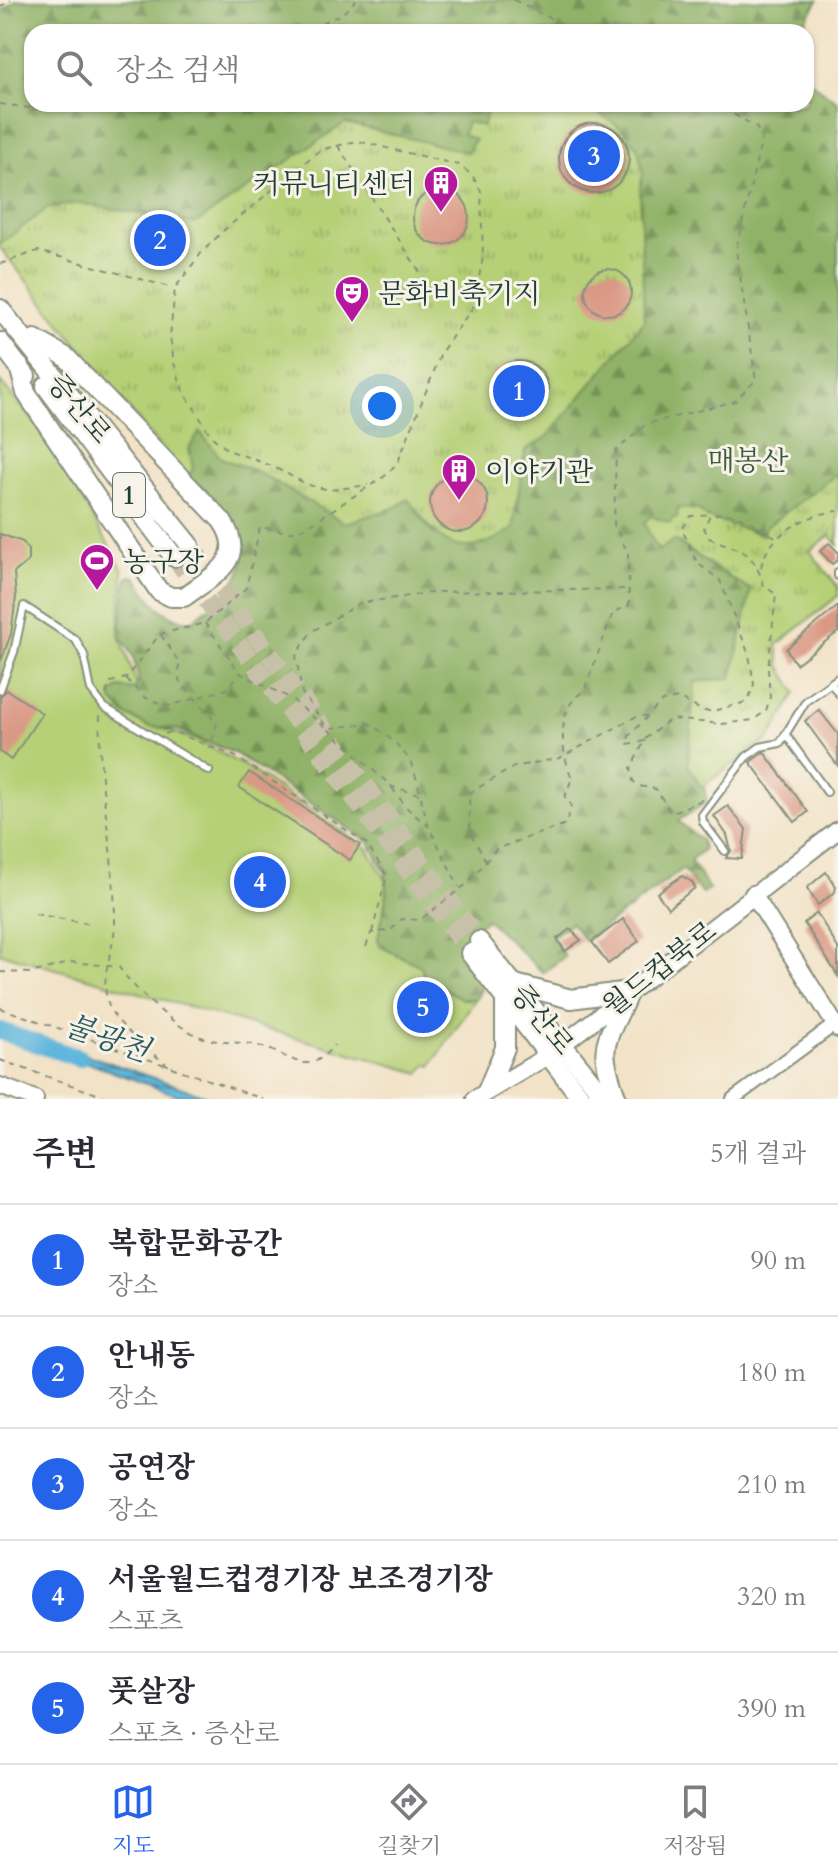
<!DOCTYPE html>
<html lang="ko">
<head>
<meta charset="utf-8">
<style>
	body { margin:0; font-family:Cardo,"Noto Serif KR",serif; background:#f2f2f3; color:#2b2b33 }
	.you { position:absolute; left:382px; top:406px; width:28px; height:28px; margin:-20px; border:6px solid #fff; border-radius:50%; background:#1a73e8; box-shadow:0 0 0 12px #1a73e833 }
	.badge { display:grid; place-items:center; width:52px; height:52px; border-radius:50%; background:#2563eb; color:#fff; font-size:26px; font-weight:700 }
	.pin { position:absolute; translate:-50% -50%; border:4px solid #fff; box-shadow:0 2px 8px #0006 }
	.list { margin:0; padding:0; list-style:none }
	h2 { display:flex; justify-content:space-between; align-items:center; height:104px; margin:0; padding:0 32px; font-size:34px }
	h2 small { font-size:26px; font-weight:400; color:#7c7c81 }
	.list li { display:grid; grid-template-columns:52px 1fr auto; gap:24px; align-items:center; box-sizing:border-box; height:112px; padding:0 32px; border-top:2px solid #e1e1e2 }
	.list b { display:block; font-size:30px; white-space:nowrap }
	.list p { margin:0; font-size:26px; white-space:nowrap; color:#7c7c81 }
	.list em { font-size:26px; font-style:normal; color:#7c7c81 }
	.icon { flex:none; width:44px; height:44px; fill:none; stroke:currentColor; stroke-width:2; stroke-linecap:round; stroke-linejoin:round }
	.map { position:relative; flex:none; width:838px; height:1099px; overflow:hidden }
	.search { position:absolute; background:#fff; box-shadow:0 2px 6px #0004; left:24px; right:24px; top:24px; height:88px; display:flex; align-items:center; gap:20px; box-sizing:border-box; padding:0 28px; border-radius:24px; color:#7c7c81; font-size:30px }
	.sheet { height:664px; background:#fff }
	nav { display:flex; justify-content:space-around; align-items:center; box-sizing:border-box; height:112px; border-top:2px solid #e1e1e2; background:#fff; font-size:22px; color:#7c7c81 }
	nav a { display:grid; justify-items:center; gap:4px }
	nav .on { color:#2563eb }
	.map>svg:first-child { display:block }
	.grass { fill:#b5d076; stroke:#6a8655; stroke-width:2 }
	.forest { fill:url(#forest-firs); stroke:#58784e; stroke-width:2 }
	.park { fill:url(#park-tufts); stroke:#6a8655; stroke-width:2 }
	.water { fill:url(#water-rules); stroke:#407a88; stroke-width:2 }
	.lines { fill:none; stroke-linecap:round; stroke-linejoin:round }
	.river { stroke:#60b6dc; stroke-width:18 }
	.building { fill:#da9985 }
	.primary-tunnel { stroke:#c8c1a9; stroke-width:18; stroke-dasharray:18 9; stroke-linecap:butt }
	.lane-casing { stroke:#88907d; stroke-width:10 }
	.street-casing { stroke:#88907d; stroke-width:16 }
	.secondary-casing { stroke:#88907d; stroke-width:20 }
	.primary-casing { stroke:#88907d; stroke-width:22 }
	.path { stroke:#88907d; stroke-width:2; stroke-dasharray:6 6; stroke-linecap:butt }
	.lane { stroke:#fff; stroke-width:6 }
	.street { stroke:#fff; stroke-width:12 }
	.secondary { stroke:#fff; stroke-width:16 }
	.primary { stroke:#fff; stroke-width:18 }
	.labels { text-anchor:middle; stroke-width:6; stroke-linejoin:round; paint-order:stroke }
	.shield { fill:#f7f3e8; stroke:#60746a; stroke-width:2 }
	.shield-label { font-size:26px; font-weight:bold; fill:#1f3d34 }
	.poi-label { font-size:28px; fill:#1f3d34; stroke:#f7f3e8; text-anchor:start }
	.street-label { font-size:28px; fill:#1f3d34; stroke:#f7f3e8 }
	.park-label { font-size:28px; fill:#3d5a41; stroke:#f7f3e8 }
	.water-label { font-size:30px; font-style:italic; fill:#2f5b5e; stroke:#f7f3e8 }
</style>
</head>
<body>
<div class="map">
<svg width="838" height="1099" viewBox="0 0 838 1099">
	<defs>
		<pattern id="forest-firs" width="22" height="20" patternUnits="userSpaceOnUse" patternTransform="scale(2)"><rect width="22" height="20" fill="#90b267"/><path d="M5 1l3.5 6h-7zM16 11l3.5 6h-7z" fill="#759256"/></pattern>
		<pattern id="park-tufts" width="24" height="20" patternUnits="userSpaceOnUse" patternTransform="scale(2)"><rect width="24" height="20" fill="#b5d076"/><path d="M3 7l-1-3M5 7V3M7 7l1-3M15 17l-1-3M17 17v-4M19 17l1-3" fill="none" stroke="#93aa62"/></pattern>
		<pattern id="water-rules" width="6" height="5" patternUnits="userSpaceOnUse" patternTransform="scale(2)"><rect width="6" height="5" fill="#60b6dc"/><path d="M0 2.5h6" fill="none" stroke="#4f95b3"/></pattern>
	</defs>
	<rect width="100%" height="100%" fill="#f7f3e8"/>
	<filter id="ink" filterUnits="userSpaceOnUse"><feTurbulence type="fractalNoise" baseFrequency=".0125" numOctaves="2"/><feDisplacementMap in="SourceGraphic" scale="16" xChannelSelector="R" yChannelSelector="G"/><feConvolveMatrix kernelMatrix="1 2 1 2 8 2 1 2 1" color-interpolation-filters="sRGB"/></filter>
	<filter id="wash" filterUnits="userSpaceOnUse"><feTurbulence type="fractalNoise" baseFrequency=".006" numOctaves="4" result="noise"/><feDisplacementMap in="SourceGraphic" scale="32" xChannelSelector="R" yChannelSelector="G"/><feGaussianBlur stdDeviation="1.8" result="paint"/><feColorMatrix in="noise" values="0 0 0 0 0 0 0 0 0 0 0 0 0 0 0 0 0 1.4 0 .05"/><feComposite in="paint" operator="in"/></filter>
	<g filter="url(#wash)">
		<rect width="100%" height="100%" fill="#f2e2c6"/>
		<polygon class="grass" points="0,382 44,433 123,570 119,634 142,699 166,730 197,740 248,768 367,848 397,898 482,989 431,1066 427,1064 420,1073 0,953"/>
		<g class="forest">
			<polygon points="17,0 818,0 799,32 32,32 32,104 489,104 483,126 467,123 475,140 467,152 345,123 195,224 79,203 59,207 0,244 0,11"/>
			<path d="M806,78L838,102V473L765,528L763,535L751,530L677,519L671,524L674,540C689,549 740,588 751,589L732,679L696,682L688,764L704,787L707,802L678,821L701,840L703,850L690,860L709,889L702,894L683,869L585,941L571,923L552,937L565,956L543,973L487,919L471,931L465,946C473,963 488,982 476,999H462L424,976L421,966L381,947L378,939L387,893L386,873L369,842L236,754L178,730L149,727L124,714L112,701V693L119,688L134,690L139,681L133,656L120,635L126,581L129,576L136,577C149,599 165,621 192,621C222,595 247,585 243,542L186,480L193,469L189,448L200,431L221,458L258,472L345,523L394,508L408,499L433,533L518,510L520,468L525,450L547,437L644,321L640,192L643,170L620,127L584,104H806Z"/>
		</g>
		<g class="park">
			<path d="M489,104H584L620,127L637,146L643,170L640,192L644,321L547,437L525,450L513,529C458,563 443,547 408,499L394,508L345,523L258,472L221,458L200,432L189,448L193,469L186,480L0,248V244L48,208L79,203L195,224L345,123L467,152L475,140L463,134L467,122L483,126Z"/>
			<path d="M838,473V545L830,535L810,551L838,587V596L777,645L780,665L796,693L769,739L701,787L688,764L695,682L732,678L751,589C742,588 688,548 674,540L658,551L644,523L650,516L670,523L673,518H677L678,508L700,510L705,517L763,535L765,528Z"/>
		</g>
		<polygon class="water" points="0,1025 215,1099 188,1099 0,1031"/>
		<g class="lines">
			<polyline class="river" points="0,1031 79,1058"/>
		</g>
		<g id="blocks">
			<g class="building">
				<circle cx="594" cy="158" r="35"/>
				<circle cx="441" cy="217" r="28"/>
				<polygon points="163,224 181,229 176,255 159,250 158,256 148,253 150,244 139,241 142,232 160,236"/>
				<circle cx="608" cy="292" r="23"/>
				<circle cx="519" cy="390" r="29"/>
				<circle cx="459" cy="503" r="29"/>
				<polygon points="0,534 23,542 28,550 28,561 14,573 16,597 11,634 1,661"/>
				<polygon points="829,543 838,552 838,560 832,564 820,551"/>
				<polygon points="838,606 838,632 796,664 786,649"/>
				<polygon points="7,690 42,713 11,760 0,752 0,696"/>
				<polygon points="819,710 838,734 838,766 805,721"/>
				<polygon points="764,752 808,812 795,822 750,762"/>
				<polygon points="249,772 360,845 350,860 239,787"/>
				<polygon points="728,806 746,829 742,859 726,858 731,851 727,835 714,816"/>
				<polygon points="826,872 836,886 835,892 818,905 807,888"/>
				<polygon points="682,876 692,882 695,888 668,908 657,893"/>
				<polygon points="817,913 838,948 838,976 804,923"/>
				<polygon points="623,919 639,941 608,964 592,942"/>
				<polygon points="570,929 581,940 565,951 557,939"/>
			</g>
		</g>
	</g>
	<g filter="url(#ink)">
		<use href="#blocks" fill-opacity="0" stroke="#88907d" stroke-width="2"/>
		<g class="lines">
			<g class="primary-tunnel">
				<polyline points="190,545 479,941"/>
				<polyline points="174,557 470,953"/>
			</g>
			<defs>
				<g id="lane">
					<polyline points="838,572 838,576"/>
					<polyline points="831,683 838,693"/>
					<polyline points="0,690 14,652 24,606 76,640 84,655 91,690 104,707 209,771"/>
					<polyline points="786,735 827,792"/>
					<polyline points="725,851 703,822 702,815 746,757 760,747 780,743 806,701 838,678"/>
				</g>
				<polyline id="street" points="733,1099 838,1022"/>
				<g id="secondary">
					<polyline points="753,894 838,1029"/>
					<polyline points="0,1086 35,1099"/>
					<polyline points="475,1099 549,1055 838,830"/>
				</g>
				<g id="primary">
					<polyline points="0,309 190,545"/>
					<polyline points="0,342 26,376"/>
					<path d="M19,366L26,393L159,591L171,597H184C212,576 249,561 222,521L66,357L35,339"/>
					<polyline points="46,386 174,557"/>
					<polyline points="479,941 606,1099"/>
					<polyline points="470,953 582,1099"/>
					<path d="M515,984L571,999L629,991C607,1045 595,1040 617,1099"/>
					<polyline points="487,1091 505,1048 505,998"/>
				</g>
			</defs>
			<use href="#lane" class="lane-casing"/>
			<use href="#street" class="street-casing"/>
			<use href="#secondary" class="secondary-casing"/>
			<use href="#primary" class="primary-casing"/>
			<g class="path">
				<polyline points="514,0 578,32"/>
				<polyline points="0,7 11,0"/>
				<polyline points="300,32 342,14 356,0"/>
				<polyline points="0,104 37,109 68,104"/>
				<polyline points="338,146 433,292"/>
				<polyline points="0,264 38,251 173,288"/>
				<path d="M761,567C768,534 807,514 838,511"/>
				<polyline points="205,623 240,673"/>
				<polyline points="161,635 179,662 179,680 217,723 211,744"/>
				<polyline points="126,679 146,698 169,706 227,689 240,673 290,698 325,727"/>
				<polyline points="106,694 111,682 126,678 160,634 205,623 246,588 260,527 289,532 303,529 385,476 398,462 442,351 473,307 483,257 481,191 472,175 459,165 357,141 320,150 223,231 202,252 175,288 170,336 174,363 182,388 211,436 228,450 272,466 308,485 330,490 368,485"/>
				<path d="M100,715C97,784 115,853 115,922C115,949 98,978 109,1006C116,1025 153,1054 169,1066"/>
				<path d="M331,728L369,723C423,759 411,770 429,827"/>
				<polyline points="165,734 172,731 236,757 366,843 387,876 372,932"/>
				<polyline points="645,741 627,744 629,736 662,701 678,698 703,711 713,711 743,703 749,698 754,684 749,655 720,580 697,563 682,529 691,516 712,514"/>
				<polyline points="392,788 407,808 429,827 459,887"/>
				<polyline points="419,794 392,787 328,729 302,693 296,656 311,632 360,603 437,592 629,589"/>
				<path d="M702,800L671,813L656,789L639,786L633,781L631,768L646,738L671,719L722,724L753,720L766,711L770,697L768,669L776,594L764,586C752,548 743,552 709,538L704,528L710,515C735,508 756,525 775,537"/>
				<polyline points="486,861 470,832 469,793 514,767 560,758 637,716 646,716"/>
				<polyline points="35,914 91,924"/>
				<path d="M366,947L371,933L391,930L402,919L420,920L468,883L496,849L566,824L571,805L565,797L572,778C561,753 555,707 584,691L613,613L629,605L628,553L614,525L616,451L646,424L735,401L756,380L736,250L762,138L756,127L715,104"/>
				<path d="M0,972L31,973L72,962L119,967C133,989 179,1031 204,1038C222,1044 242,1041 259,1046C294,1056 307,1079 334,1045"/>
				<polyline points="0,1008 165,1065"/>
				<polyline points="0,1060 111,1099"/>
				<polyline points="171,1067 263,1099"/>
			</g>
			<use href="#lane" class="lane"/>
			<use href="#street" class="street"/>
			<use href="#secondary" class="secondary"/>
			<use href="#primary" class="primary"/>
		</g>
	</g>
	<defs>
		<symbol id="building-pin" viewBox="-11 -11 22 30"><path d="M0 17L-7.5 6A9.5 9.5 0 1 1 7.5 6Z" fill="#b5179e" stroke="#f7f3e8"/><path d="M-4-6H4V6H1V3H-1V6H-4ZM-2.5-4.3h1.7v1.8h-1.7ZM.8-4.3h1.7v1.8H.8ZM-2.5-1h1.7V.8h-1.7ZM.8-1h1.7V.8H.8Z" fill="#fff"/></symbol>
		<symbol id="theatre-pin" viewBox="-11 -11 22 30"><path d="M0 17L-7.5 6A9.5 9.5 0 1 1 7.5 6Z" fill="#b5179e" stroke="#f7f3e8"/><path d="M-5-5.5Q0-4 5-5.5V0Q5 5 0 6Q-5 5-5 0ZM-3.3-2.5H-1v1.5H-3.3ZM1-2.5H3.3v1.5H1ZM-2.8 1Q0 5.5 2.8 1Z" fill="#fff"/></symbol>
		<symbol id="stadium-pin" viewBox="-11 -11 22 30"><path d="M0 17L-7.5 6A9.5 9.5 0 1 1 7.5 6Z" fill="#b5179e" stroke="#f7f3e8"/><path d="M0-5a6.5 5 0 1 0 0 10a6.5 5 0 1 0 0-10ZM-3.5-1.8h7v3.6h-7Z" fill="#fff"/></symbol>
	</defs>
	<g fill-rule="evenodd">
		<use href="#building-pin" x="421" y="163" width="40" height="54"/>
		<use href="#theatre-pin" x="332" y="273" width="40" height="54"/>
		<use href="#building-pin" x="439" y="451" width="40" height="54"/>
		<use href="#stadium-pin" x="77" y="541" width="40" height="54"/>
	</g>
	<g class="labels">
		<rect class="shield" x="113" y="473" width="32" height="44" rx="6"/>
		<g class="shield-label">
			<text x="129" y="504">1</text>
		</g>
		<g class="poi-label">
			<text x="415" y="193" text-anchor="end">커뮤니티센터</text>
			<text x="378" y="303">문화비축기지</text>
			<text x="485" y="481">이야기관</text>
			<text x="123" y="571">농구장</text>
		</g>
		<g class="street-label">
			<text transform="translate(80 408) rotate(50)" y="10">증산로</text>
			<text transform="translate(659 968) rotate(-38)" y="10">월드컵북로</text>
			<text transform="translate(543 1019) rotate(51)" y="10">증산로</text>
		</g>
		<g class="park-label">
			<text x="748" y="470">매봉산</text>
		</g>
		<g class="water-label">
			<text transform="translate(107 1038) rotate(19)" y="10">불광천</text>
		</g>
	</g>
</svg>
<div class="you"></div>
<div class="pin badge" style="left:519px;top:391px">1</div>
<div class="pin badge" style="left:160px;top:240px">2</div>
<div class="pin badge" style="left:594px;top:156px">3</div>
<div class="pin badge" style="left:260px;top:882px">4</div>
<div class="pin badge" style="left:423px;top:1007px">5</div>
<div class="search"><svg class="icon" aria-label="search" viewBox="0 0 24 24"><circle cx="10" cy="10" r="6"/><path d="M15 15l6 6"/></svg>장소 검색</div>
</div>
<section class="sheet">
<h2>주변<small>5개 결과</small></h2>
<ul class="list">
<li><span class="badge">1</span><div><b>복합문화공간</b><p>장소</p></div><em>90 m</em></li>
<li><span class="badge">2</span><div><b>안내동</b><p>장소</p></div><em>180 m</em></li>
<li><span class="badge">3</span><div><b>공연장</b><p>장소</p></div><em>210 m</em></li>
<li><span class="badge">4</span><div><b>서울월드컵경기장 보조경기장</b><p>스포츠</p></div><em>320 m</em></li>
<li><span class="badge">5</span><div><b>풋살장</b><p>스포츠 · 증산로</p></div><em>390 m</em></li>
</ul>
</section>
<nav>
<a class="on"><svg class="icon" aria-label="map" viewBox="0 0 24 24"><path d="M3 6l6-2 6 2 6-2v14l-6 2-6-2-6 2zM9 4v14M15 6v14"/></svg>지도</a>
<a><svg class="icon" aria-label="directions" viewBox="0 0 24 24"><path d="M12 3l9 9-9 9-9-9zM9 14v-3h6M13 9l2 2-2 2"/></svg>길찾기</a>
<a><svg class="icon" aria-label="saved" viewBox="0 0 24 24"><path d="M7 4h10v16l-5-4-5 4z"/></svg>저장됨</a>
</nav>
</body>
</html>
